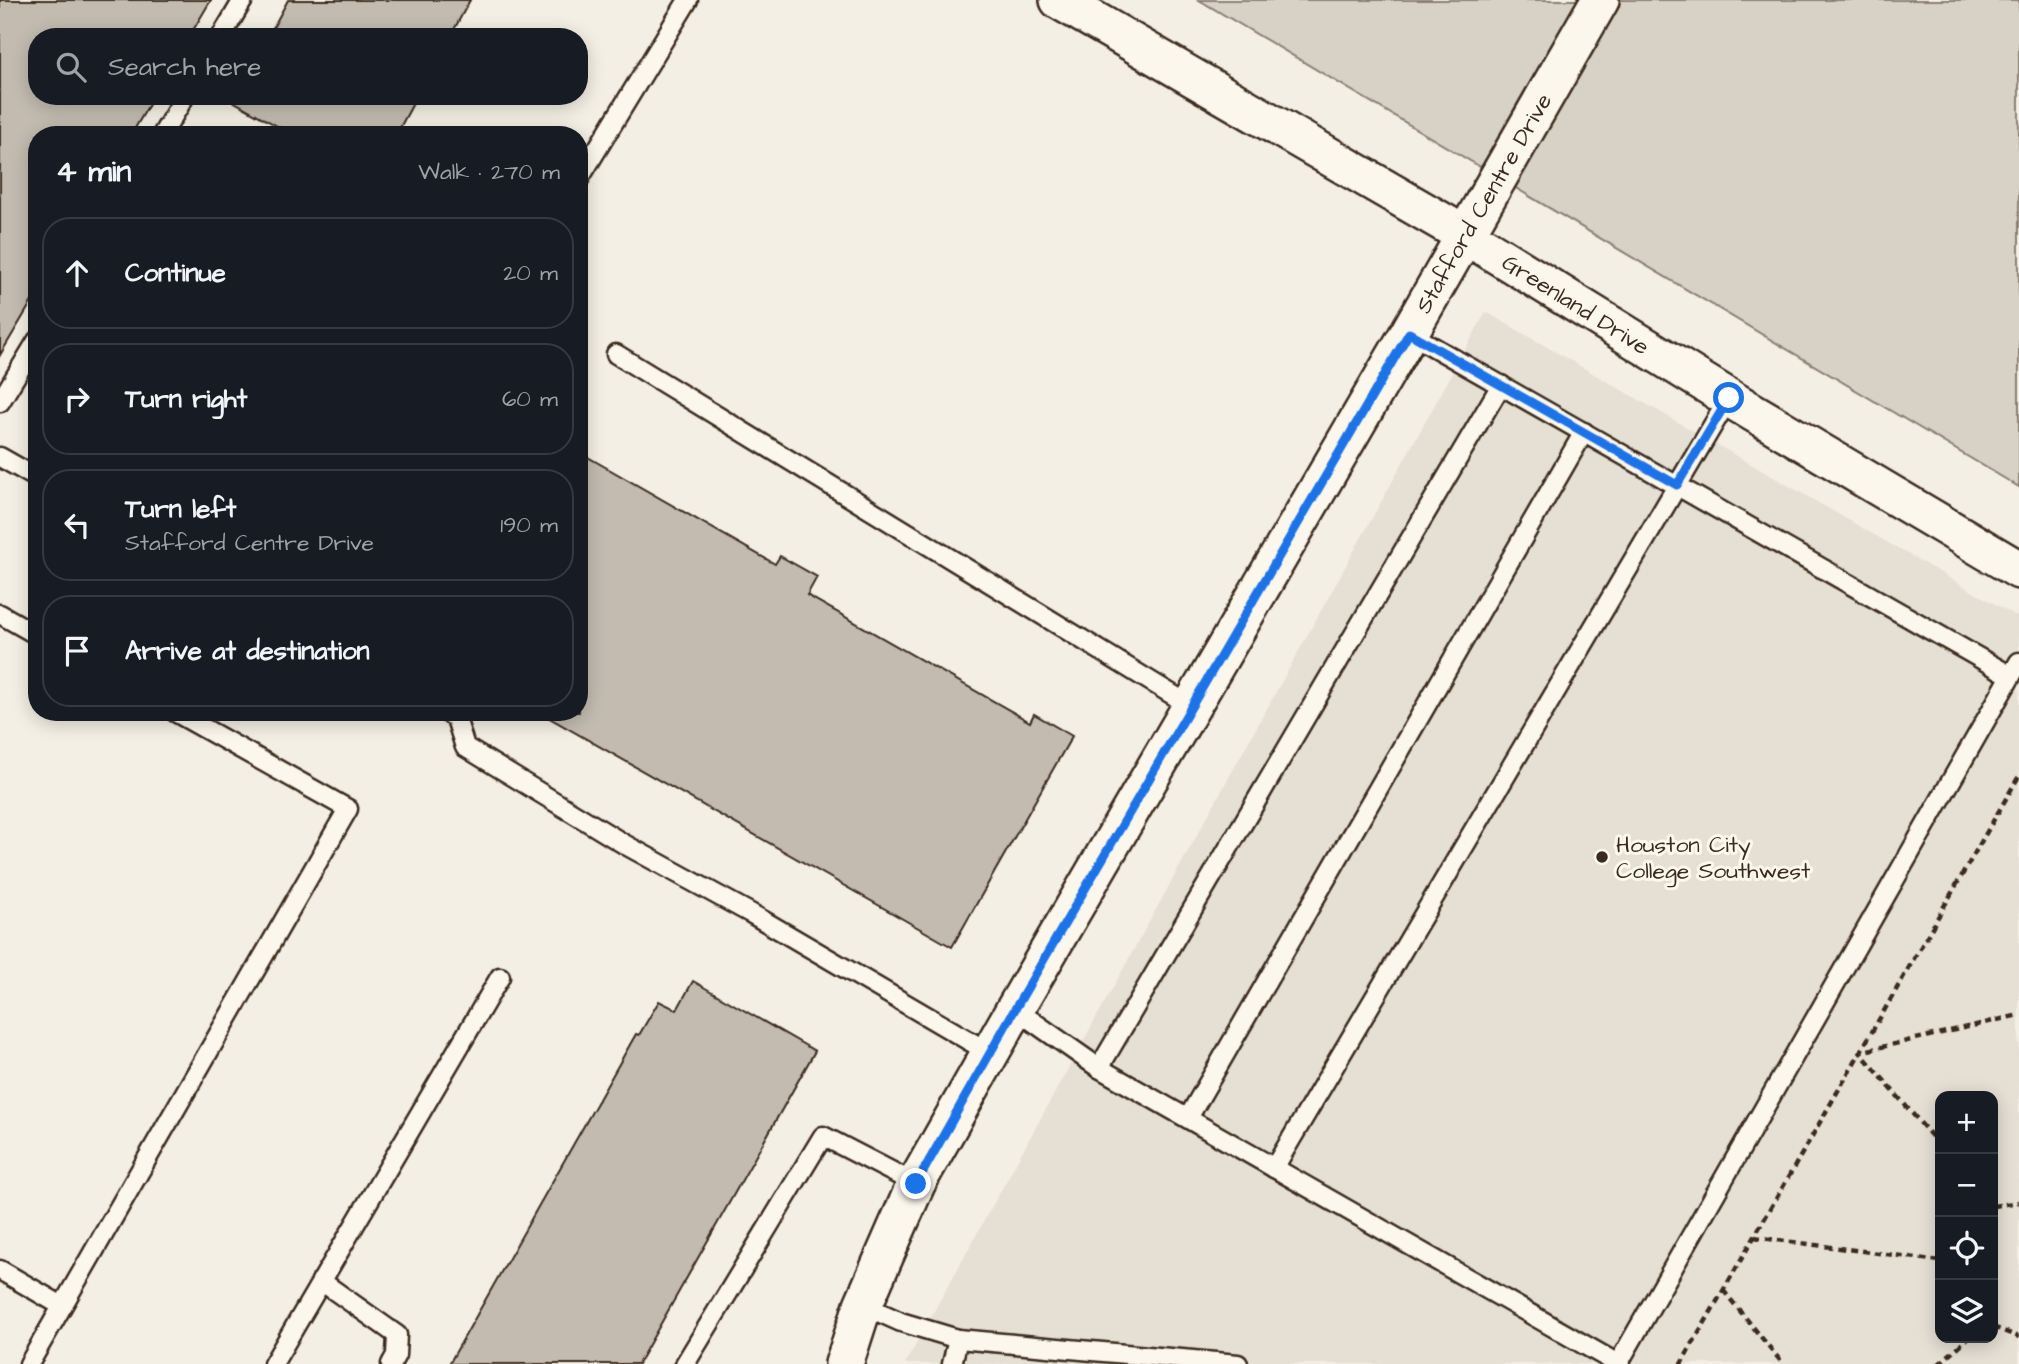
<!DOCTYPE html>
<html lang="en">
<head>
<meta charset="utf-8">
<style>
	body { margin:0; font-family:"Architects Daughter",sans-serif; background:#20242c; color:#f1f3f6 }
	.controls { position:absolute; right:21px; bottom:21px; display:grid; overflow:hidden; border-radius:14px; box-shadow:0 4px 18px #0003 }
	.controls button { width:63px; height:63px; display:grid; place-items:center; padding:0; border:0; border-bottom:2px solid #363941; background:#171b24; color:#f1f3f6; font:35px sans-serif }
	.stop { position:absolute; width:21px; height:21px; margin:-16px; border:5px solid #1a73e8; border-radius:50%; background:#fff }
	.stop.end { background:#1a73e8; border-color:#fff; box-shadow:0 2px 7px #0008 }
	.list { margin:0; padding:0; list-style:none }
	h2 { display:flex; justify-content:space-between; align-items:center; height:91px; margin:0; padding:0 28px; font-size:30px }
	h2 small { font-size:23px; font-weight:400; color:#9ea1a6 }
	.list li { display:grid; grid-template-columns:46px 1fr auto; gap:21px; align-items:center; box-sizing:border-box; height:112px; margin:0 14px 14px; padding:0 14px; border:2px solid #363941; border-radius:28px }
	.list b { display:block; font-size:26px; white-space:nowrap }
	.list p { margin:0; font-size:23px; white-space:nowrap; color:#9ea1a6 }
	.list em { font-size:23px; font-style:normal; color:#9ea1a6 }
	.icon { flex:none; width:38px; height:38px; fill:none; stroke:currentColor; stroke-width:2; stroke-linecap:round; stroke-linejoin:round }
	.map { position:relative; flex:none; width:2019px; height:1364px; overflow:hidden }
	.search { position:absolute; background:#171b24; box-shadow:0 4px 18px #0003; left:28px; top:28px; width:560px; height:77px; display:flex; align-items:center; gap:18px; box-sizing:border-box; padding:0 24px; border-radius:28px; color:#9ea1a6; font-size:26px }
	.panel { position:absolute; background:#171b24; box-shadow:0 4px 18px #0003; left:28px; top:126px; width:560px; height:595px; border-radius:28px }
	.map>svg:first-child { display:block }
	.built { fill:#e5dfd4; fill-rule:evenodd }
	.green { fill:#d8d1c6; stroke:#8a7e72; stroke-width:2 }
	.building { fill:#c3bbb0; stroke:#3b2a1e; stroke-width:2 }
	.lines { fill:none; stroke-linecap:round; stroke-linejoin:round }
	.lane-casing { stroke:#3b2a1e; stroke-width:23 }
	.street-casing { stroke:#3b2a1e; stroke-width:42 }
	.path { stroke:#3b2a1e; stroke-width:4.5; stroke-dasharray:7 5; stroke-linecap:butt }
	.lane { stroke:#fbf7ec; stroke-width:18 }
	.street { stroke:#fbf7ec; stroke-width:37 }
	.route { stroke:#1a73e8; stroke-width:9 }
	.poi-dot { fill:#3b2a1e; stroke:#fbf7ec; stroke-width:2.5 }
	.labels { text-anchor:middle; stroke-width:6; stroke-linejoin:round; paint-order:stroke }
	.street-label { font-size:23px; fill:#3b2a1e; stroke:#fbf7ec }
	.poi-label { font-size:23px; fill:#3b2a1e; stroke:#fbf7ec; text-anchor:start }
</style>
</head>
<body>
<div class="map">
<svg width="2019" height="1364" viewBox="0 0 2019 1364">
	<rect width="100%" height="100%" fill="#f3efe4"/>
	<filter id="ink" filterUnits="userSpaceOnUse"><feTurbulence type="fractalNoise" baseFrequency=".0143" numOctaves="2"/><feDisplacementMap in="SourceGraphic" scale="14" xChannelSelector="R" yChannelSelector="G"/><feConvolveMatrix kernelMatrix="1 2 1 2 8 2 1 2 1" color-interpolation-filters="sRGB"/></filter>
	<g filter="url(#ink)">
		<path class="built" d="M1486,312L2019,618V1364H905ZM1940,1096H1993V1338H1940Z"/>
		<polygon class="green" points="1199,0 2019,0 2019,487"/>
		<g class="building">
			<polygon points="0,0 211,0 189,37 37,37 37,96 154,96 131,135 37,135 37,293 0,355"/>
			<polygon points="288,0 470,0 450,37 268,37"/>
			<polygon points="235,96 417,96 396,135 293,135 233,101"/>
			<polygon points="579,452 775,564 780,556 817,577 807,595 1030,722 1034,714 1072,736 952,947 539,712 579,712"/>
			<polygon points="693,981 815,1051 638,1364 449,1364 636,1034 639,1035 659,1001 677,1010"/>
		</g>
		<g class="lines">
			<defs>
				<g id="lane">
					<polyline points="221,37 243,0"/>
					<polyline points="162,135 185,96"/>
					<polyline points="579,179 688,0"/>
					<polyline points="1409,333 2011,676"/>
					<polyline points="616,354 1191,706"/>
					<polyline points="0,402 37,341"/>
					<polyline points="0,457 37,478"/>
					<polyline points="0,614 37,635"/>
					<polyline points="446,712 456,718 465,747 624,844 752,914 990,1053"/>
					<polyline points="1015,1009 1099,1068 1618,1364 2019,662"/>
					<polyline points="1099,1068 1501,385"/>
					<polyline points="1188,1118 1584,432"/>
					<polyline points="1274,1168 1729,398"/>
					<polyline points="0,1270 62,1306"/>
					<polyline points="321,1281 397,1335 396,1355 391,1364"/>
					<polyline points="863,1305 901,1322 958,1339 1238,1364"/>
					<polyline points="29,1364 348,809 175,712"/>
					<polyline points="273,1364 500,977"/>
					<polyline points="685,1364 823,1136 916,1184"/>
					<polyline points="952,1364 958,1339"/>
				</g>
				<g id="street">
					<polyline points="1059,0 1465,235 1729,398 2019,570"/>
					<polyline points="844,1364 863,1305 916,1184 1015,1009 1409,333 1600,0"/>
				</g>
			</defs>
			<use href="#lane" class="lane-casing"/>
			<use href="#street" class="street-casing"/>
			<g class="path">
				<polyline points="1940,1146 1860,1052 2019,1015"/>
				<polyline points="1993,1206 2019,1202"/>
				<polyline points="1754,1237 1940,1261"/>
				<polyline points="1723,1290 1783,1364"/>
				<polyline points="1993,1327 2019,1337"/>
				<polyline points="1683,1364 1681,1364 2019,776"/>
				<polyline points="1939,1364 1968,1338"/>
			</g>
			<use href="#lane" class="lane"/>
			<use href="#street" class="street"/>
		</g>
	</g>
	<g class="lines" filter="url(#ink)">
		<polyline class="route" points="916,1184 1015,1009 1409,333 1677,485 1729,398"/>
	</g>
	<circle class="poi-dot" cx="1602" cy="857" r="7"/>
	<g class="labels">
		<g class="street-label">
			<text transform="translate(1483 203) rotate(-60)" y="8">Stafford Centre Drive</text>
			<text transform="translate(1576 304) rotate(32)" y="8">Greenland Drive</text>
		</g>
		<g class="poi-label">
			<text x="1616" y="852">Houston City<tspan x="1616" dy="26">College Southwest</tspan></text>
		</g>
	</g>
</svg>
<div class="controls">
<button>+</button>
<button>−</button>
<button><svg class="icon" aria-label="locate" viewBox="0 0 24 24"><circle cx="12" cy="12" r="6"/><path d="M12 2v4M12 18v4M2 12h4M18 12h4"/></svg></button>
<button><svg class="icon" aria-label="layers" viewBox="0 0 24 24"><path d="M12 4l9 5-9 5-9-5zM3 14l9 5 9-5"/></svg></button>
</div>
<div class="stop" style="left:1729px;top:398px"></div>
<div class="stop end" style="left:916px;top:1184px"></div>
<div class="search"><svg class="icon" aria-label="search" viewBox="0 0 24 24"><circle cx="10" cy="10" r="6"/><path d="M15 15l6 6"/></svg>Search here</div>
<section class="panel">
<h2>4 min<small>Walk · 270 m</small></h2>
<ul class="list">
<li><svg class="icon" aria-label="ahead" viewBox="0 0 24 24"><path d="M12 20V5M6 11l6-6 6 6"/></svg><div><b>Continue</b></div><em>20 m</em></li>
<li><svg class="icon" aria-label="right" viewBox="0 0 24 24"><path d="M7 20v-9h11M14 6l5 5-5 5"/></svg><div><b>Turn right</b></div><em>60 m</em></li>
<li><svg class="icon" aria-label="left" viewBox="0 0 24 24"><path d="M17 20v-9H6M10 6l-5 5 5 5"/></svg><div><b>Turn left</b><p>Stafford Centre Drive</p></div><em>190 m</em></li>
<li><svg class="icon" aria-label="arrive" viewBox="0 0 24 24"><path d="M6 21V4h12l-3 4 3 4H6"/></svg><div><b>Arrive at destination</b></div></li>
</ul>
</section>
</div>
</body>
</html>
